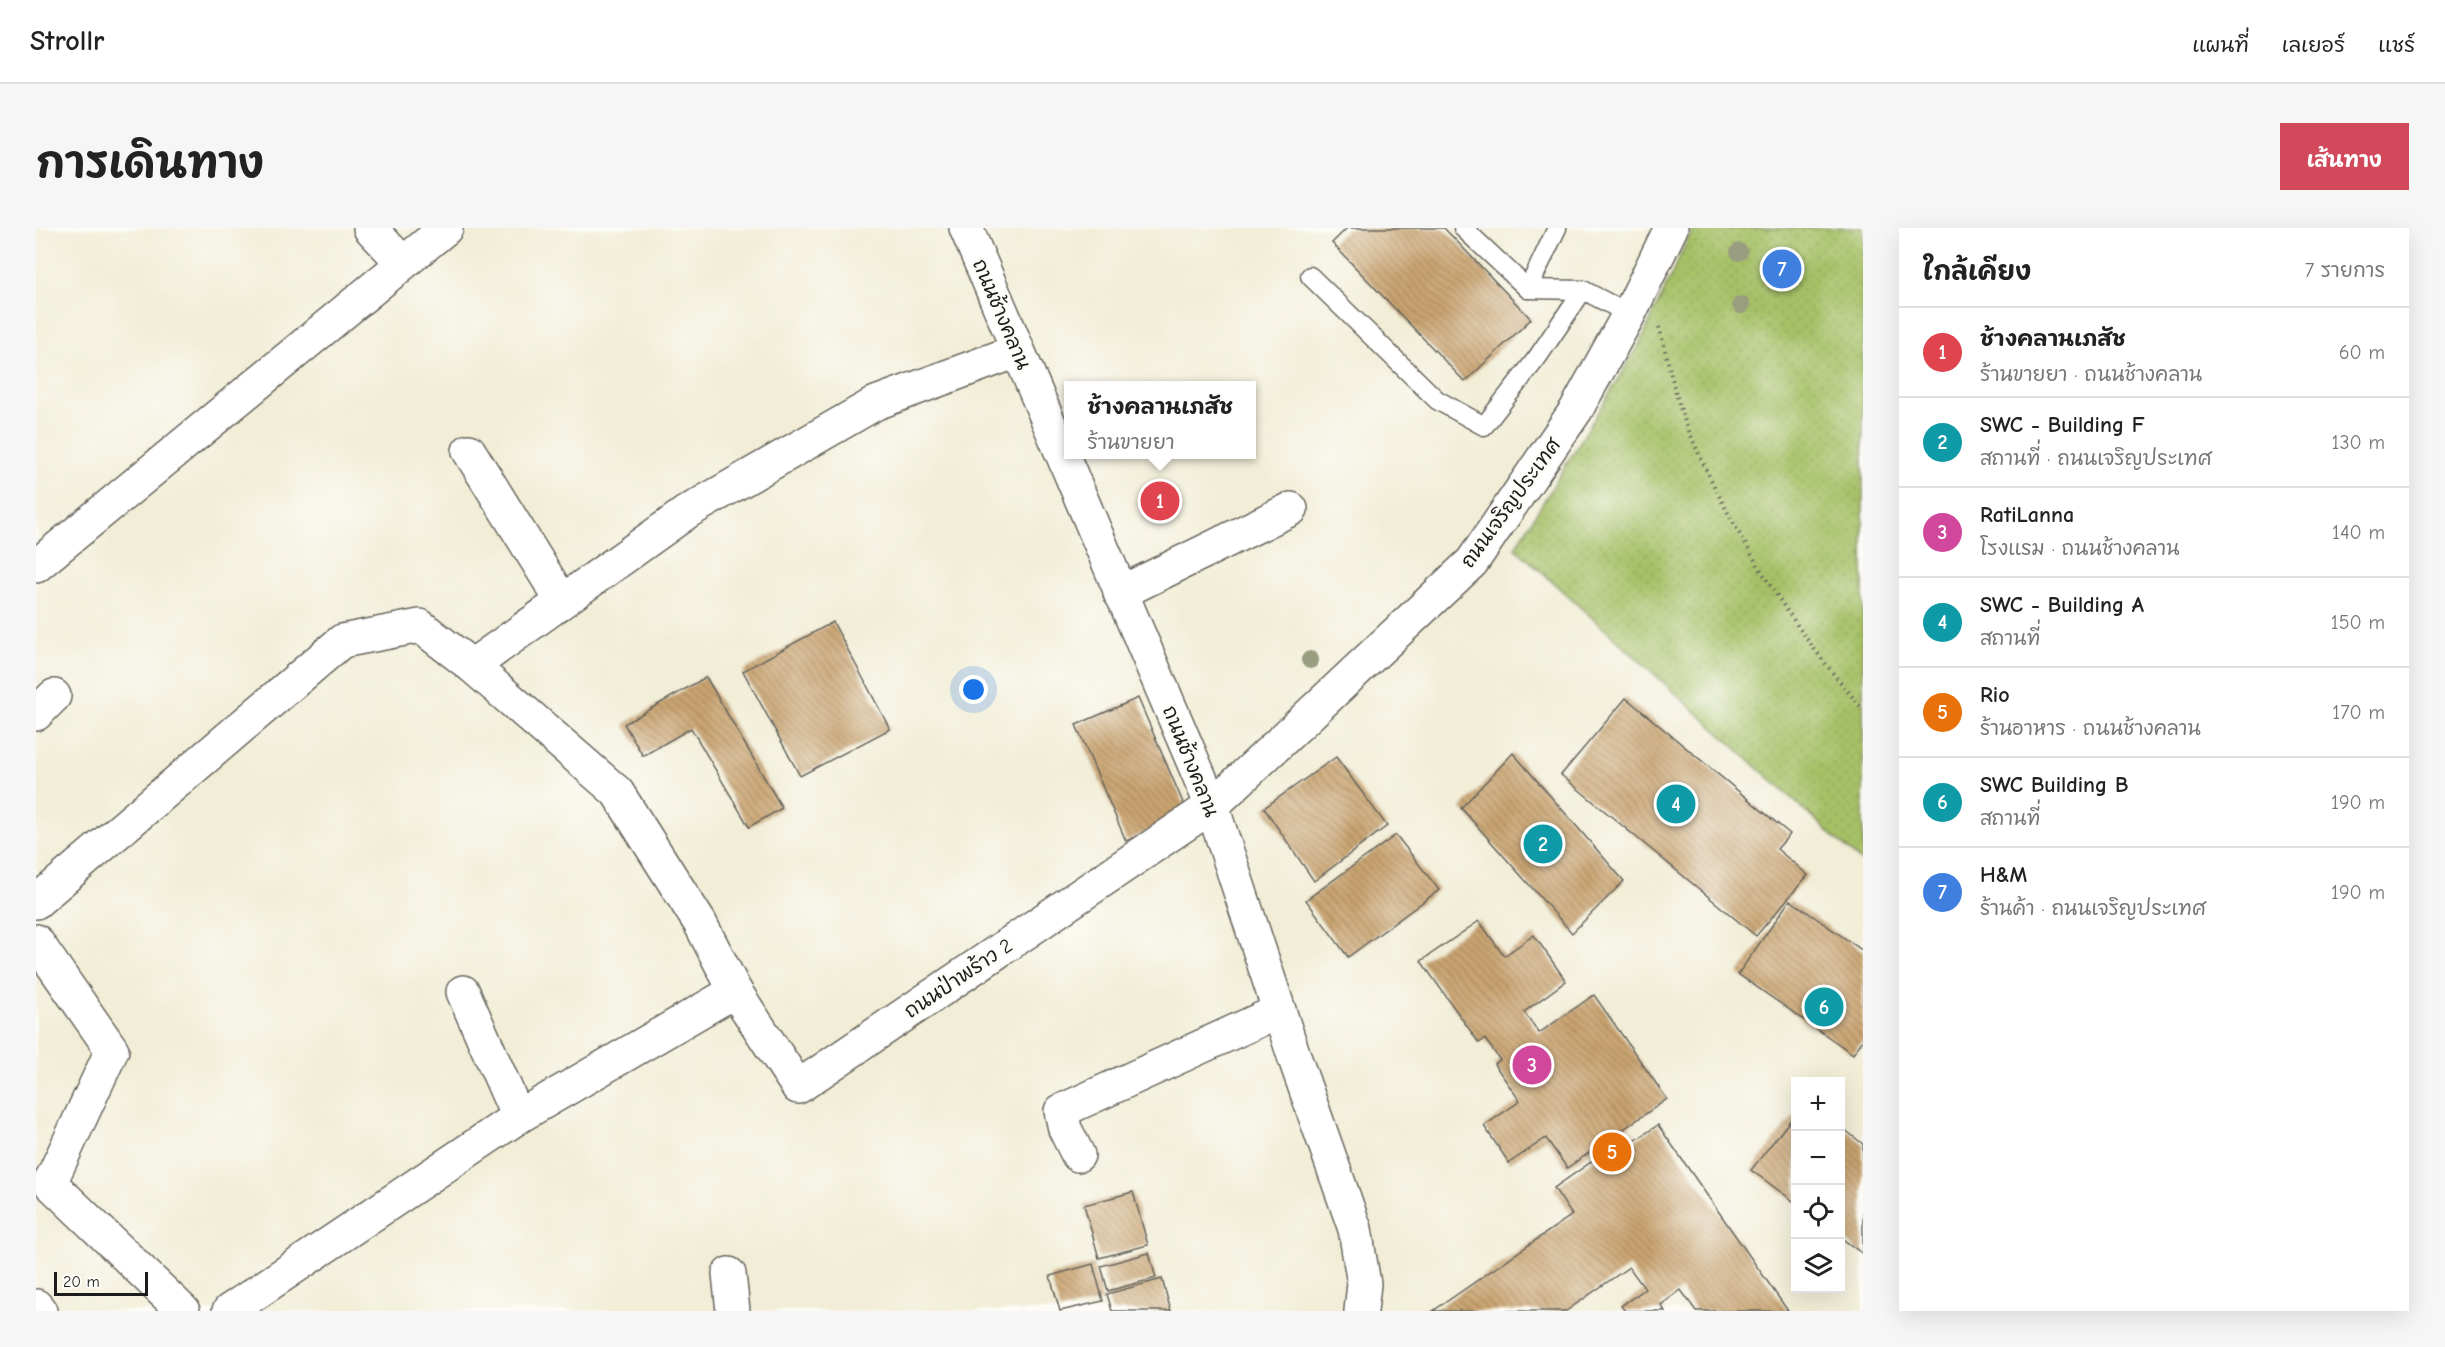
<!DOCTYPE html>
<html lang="th">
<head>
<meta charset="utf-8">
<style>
	body { margin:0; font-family:"Comic Neue","Playpen Sans Thai",sans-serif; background:#f6f6f6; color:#222 }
	.controls { position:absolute; right:18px; bottom:18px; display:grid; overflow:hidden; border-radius:0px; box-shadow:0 6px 24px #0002 }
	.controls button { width:54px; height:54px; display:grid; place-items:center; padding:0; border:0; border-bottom:2px solid #e0e0e0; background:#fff; color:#222; font:30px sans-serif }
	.scale { position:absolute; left:18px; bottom:15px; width:94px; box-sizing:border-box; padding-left:6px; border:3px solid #1c1c1c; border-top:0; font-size:16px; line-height:21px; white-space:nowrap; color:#1c1c1c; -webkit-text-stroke:4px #fdfcf7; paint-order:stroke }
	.you { position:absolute; left:938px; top:462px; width:21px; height:21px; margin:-15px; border:4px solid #fff; border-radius:50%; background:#1a73e8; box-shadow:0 0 0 9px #1a73e833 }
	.badge { display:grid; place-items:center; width:39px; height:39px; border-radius:50%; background:#d1495b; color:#fff; font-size:20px; font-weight:700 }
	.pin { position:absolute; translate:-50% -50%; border:3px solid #fff; box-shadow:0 2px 6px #0006 }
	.popup { position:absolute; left:1028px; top:153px; width:192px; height:78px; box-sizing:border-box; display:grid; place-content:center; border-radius:0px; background:#fff; filter:drop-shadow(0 2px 4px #0005); font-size:20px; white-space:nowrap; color:#767676 }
	.popup b { font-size:22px; color:#222 }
	.popup::after { content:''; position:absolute; left:50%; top:100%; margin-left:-12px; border:12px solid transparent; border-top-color:#fff }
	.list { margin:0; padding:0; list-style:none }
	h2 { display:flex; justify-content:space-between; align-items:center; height:78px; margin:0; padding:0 24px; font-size:26px }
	h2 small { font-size:20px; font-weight:400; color:#767676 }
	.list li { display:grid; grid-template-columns:39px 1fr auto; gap:18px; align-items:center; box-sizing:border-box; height:90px; padding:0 24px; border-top:2px solid #e0e0e0 }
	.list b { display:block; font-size:22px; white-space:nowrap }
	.list p { margin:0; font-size:20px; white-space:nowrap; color:#767676 }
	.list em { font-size:20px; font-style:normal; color:#767676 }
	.icon { flex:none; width:33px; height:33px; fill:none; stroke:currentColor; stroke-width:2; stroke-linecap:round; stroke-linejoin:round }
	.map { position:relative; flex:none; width:1827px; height:1083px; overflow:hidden; border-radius:0px }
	header { display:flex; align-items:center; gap:36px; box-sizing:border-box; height:84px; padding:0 30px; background:#fff; border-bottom:2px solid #e0e0e0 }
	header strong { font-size:28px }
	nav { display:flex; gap:33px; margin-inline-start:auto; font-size:21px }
	.intro { display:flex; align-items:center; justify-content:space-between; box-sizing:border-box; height:144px; padding:0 36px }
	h1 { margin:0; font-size:42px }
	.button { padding:15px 27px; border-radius:0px; background:#d1495b; color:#fff; font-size:21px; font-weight:700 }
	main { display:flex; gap:36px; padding:0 36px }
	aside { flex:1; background:#fff; border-radius:0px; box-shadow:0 6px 24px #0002 }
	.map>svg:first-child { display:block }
	.grass { fill:url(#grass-dots); stroke:#616e41; stroke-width:1.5 }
	.building { fill:url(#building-back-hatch) }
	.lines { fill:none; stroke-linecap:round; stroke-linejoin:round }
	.service-casing { stroke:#67655d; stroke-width:21 }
	.minor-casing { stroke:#67655d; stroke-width:36 }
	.tertiary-casing { stroke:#67655d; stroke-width:36 }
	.path { stroke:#67655d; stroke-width:4; stroke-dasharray:1.5 4.5; stroke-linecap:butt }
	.service { stroke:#fff; stroke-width:18 }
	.minor { stroke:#fff; stroke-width:33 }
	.tertiary { stroke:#fff; stroke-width:33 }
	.tree { fill:#9a9e80 }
	.labels { text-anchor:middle; stroke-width:5; stroke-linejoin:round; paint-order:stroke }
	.street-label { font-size:20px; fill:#1c1c1c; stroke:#fdfcf7 }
</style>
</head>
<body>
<header>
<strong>Strollr</strong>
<nav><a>แผนที่</a><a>เลเยอร์</a><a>แชร์</a></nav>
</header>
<div class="intro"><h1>การเดินทาง</h1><a class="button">เส้นทาง</a></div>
<main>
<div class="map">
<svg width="1827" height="1083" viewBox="0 0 1827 1083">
	<defs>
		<pattern id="grass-dots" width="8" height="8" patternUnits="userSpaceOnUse" patternTransform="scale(1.5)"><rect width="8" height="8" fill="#a6c066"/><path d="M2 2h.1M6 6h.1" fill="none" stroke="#8ea458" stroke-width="1.8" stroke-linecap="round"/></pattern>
		<pattern id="building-back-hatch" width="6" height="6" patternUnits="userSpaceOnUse" patternTransform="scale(1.5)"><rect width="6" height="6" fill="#caa471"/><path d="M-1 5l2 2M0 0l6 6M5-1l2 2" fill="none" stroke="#a3855c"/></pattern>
	</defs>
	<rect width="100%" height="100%" fill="#fdfcf7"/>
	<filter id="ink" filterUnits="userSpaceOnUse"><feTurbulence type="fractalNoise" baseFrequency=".0167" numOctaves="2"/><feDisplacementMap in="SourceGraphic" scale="12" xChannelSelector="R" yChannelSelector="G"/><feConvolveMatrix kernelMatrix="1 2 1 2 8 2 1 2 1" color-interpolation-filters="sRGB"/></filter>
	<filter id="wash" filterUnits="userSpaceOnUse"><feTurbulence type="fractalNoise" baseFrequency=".008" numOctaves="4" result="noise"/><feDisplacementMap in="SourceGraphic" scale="24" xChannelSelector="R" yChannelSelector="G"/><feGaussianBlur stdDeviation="1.35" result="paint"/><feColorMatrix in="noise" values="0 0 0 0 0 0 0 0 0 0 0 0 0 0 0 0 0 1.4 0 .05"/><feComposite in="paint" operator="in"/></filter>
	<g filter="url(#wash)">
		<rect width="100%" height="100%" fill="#f1edd6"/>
		<polygon class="grass" points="1657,0 1827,0 1827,635 1479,320 1602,119"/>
		<g id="blocks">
			<g class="building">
				<polygon points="1311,0 1408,0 1495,91 1429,154 1296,15"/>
				<polygon points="797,394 854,501 764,548 707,443"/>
				<polygon points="670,449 746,580 713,599 655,500 607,528 588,496"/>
				<polygon points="1102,470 1152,586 1090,613 1040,497"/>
				<polygon points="1590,470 1754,606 1741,621 1772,647 1720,708 1525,547"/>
				<polygon points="1477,525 1588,653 1536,705 1425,580"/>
				<polygon points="1300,529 1351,598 1278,653 1228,580"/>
				<polygon points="1360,607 1403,662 1312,729 1270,672"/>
				<polygon points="1754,672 1827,723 1827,812 1817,826 1702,746"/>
				<polygon points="1443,693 1468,728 1498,707 1530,753 1488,784 1503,805 1558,767 1631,871 1531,940 1510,910 1473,935 1448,898 1484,873 1458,836 1464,832 1449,811 1443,815 1385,733"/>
				<polygon points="1760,885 1760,975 1715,942"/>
				<polygon points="1622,897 1752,1083 1660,1083 1645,1062 1625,1077 1629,1083 1589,1083 1585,1078 1609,1061 1593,1039 1530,1083 1397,1083 1536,987 1518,960 1578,918 1582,924"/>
				<polygon points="1804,898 1827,916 1827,1026 1804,1009"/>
				<polygon points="1097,964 1112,1017 1063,1030 1048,977"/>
				<polygon points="1113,1025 1120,1050 1072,1063 1065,1038"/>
				<polygon points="1057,1036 1067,1073 1024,1083 1014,1048"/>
				<polygon points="1126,1051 1135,1083 1076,1083 1071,1066"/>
			</g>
		</g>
	</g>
	<g filter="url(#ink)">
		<use href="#blocks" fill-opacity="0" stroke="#67655d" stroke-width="1.5"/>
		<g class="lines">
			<defs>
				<g id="service">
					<polyline points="1427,0 1492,61 1547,62 1593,86"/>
					<polyline points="1274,48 1401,172 1448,198 1501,130 1547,62"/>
					<polyline points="1492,61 1521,0"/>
				</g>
				<g id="minor">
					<polyline points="334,0 366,34"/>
					<polyline points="433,223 526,373"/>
					<polyline points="0,338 410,0"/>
					<polyline points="1084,365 1255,281"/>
					<polyline points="436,438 651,284 840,175 981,123"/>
					<polyline points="0,486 18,468"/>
					<polyline points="0,674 306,413 384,398 436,438 581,564 664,695 699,763 762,859 1176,578"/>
					<polyline points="0,713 76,822 14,955 147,1083"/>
					<polyline points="427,764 482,889"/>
					<polyline points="1042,927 1029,901 1025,883 1243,783"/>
					<polyline points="693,1046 697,1083"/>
					<polyline points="0,1078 4,1083"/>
					<polyline points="193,1083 482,889 699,763"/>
				</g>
				<g id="tertiary">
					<polyline points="930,0 1176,578 1259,831 1319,1001 1328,1056 1325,1083"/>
					<polyline points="1176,578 1436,334 1540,182 1593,86 1635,0"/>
				</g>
			</defs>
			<use href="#service" class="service-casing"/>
			<use href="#minor" class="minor-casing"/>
			<use href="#tertiary" class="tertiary-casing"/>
			<path class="path" d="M1623,99C1632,131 1638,165 1650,196C1690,294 1756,401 1827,481"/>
			<use href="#service" class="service"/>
			<use href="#minor" class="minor"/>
			<use href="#tertiary" class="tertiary"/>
		</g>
		<g class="tree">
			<circle cx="1703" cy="24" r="9"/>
			<circle cx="1705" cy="77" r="9"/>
			<circle cx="1274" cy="432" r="9"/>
		</g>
	</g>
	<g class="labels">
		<g class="street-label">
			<text transform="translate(966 86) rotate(67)" y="7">ถนนช้างคลาน</text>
			<text transform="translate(1474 275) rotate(-54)" y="7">ถนนเจริญประเทศ</text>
			<text transform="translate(1155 533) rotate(68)" y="7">ถนนช้างคลาน</text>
			<text transform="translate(922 750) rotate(-34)" y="7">ถนนป่าพร้าว 2</text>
		</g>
	</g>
</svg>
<div class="controls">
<button>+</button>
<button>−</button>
<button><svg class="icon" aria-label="locate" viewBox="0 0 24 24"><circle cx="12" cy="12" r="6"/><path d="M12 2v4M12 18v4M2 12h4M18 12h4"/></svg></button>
<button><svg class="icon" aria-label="layers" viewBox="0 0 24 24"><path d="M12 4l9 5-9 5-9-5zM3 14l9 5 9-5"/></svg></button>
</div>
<div class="scale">20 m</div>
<div class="you"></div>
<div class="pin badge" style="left:1124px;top:273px;background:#e0444e">1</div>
<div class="popup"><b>ช้างคลานเภสัช</b>ร้านขายยา</div>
<div class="pin badge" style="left:1507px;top:616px;background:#0f9aa8">2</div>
<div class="pin badge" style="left:1496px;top:837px;background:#d1479c">3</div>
<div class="pin badge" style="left:1640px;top:576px;background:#0f9aa8">4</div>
<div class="pin badge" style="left:1576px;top:924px;background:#e8710a">5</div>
<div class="pin badge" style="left:1788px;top:779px;background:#0f9aa8">6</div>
<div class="pin badge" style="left:1746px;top:41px;background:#3f7fe0">7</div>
</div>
<aside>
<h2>ใกล้เคียง<small>7 รายการ</small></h2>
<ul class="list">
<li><span class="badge" style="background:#e0444e">1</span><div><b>ช้างคลานเภสัช</b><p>ร้านขายยา · ถนนช้างคลาน</p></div><em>60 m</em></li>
<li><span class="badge" style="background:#0f9aa8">2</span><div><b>SWC - Building F</b><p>สถานที่ · ถนนเจริญประเทศ</p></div><em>130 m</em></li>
<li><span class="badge" style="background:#d1479c">3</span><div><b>RatiLanna</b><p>โรงแรม · ถนนช้างคลาน</p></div><em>140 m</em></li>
<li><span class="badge" style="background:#0f9aa8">4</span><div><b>SWC - Building A</b><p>สถานที่</p></div><em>150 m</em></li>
<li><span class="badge" style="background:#e8710a">5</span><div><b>Rio</b><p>ร้านอาหาร · ถนนช้างคลาน</p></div><em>170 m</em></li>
<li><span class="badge" style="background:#0f9aa8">6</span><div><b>SWC Building B</b><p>สถานที่</p></div><em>190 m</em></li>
<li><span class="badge" style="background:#3f7fe0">7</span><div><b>H&amp;M</b><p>ร้านค้า · ถนนเจริญประเทศ</p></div><em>190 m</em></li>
</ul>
</aside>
</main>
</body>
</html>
